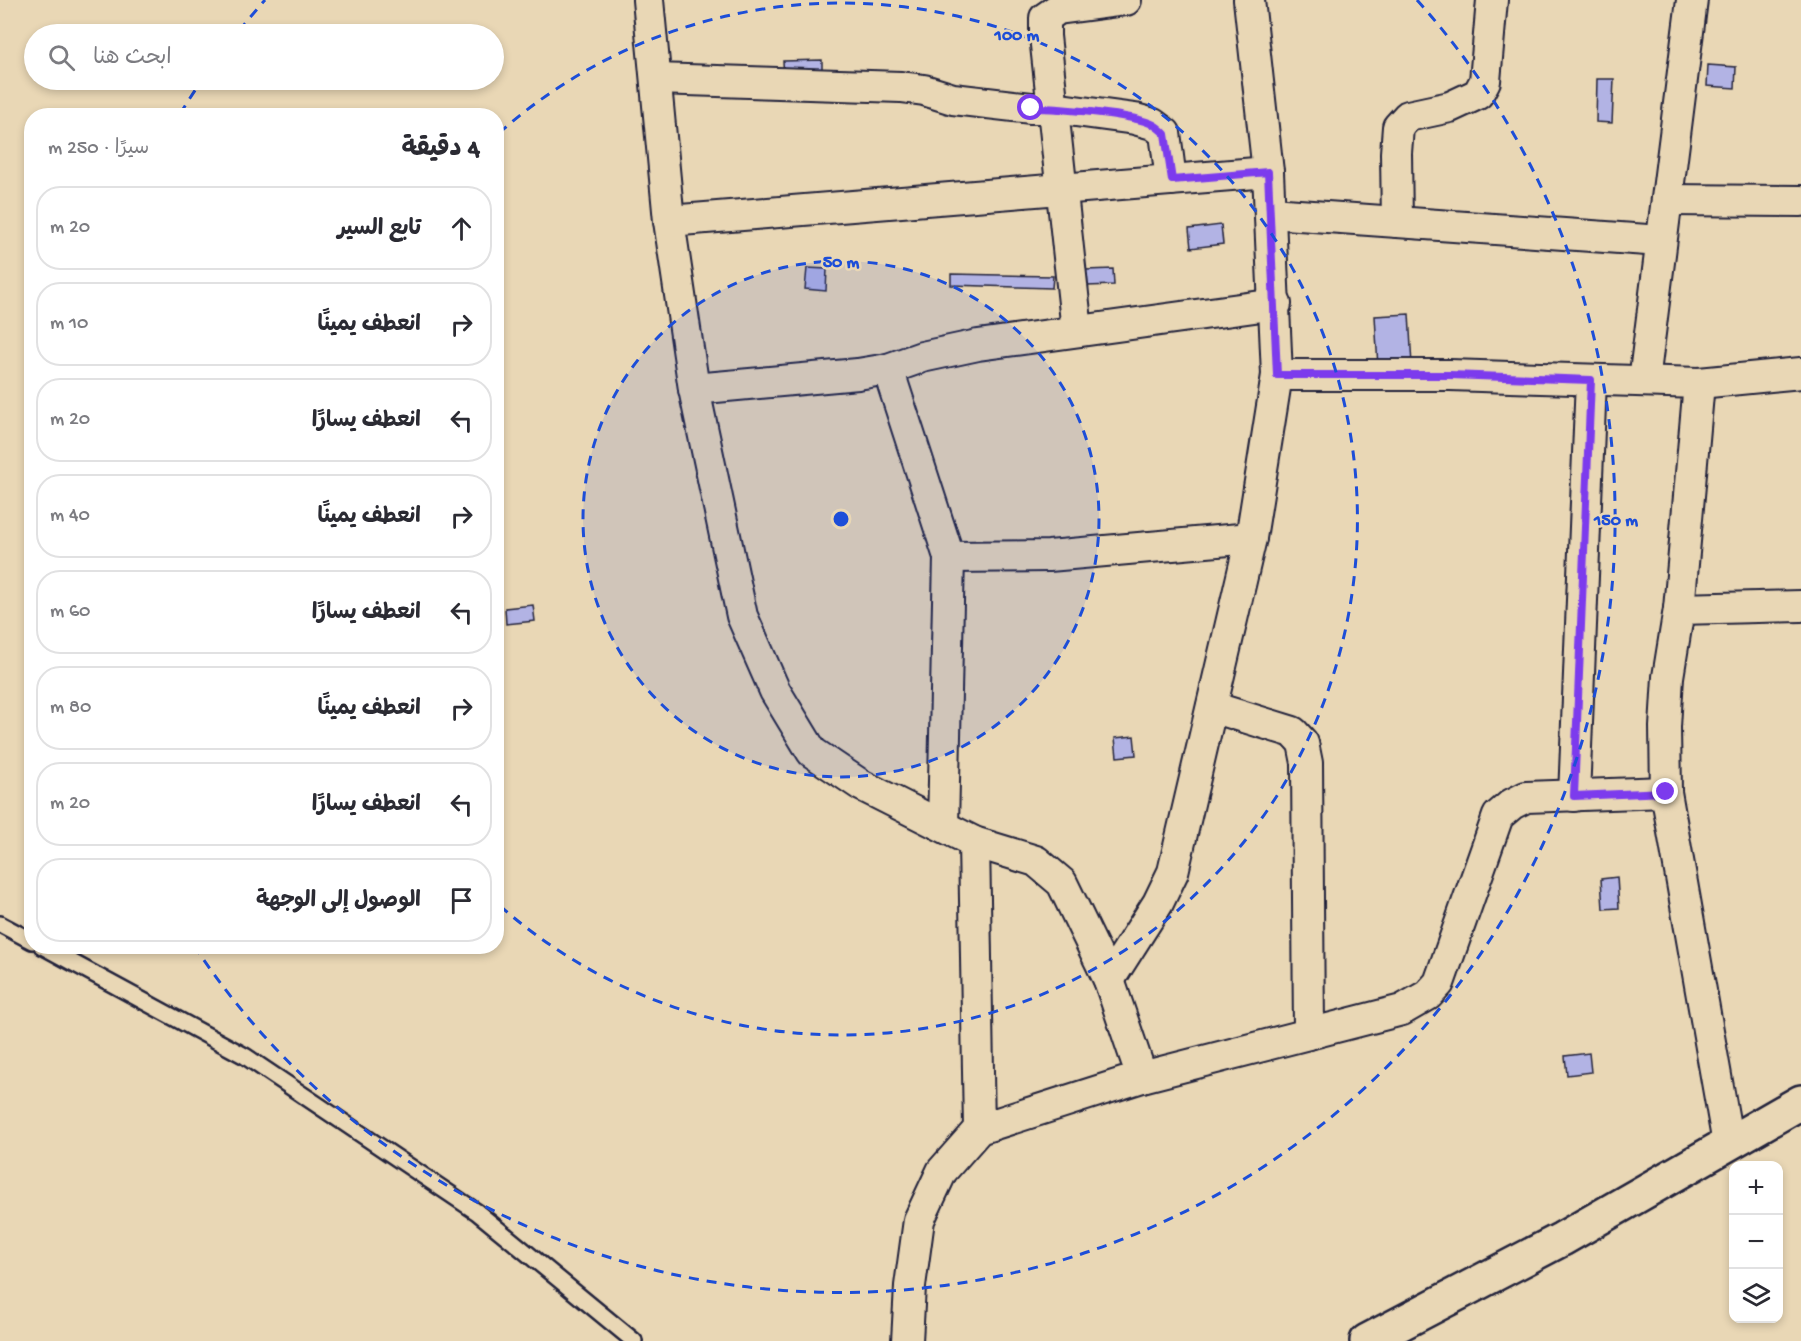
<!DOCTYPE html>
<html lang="ar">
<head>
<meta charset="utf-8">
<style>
	body { margin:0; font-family:"Gochi Hand","Playpen Sans Arabic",sans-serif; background:#f2f2f3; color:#2b2b33; direction:rtl }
	.controls { position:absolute; right:18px; bottom:18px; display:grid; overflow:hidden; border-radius:12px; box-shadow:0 3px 9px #0003 }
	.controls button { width:54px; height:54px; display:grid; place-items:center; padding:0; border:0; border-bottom:2px solid #e1e1e2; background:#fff; color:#2b2b33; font:30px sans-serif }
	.stop { position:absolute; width:18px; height:18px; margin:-14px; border:4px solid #7c3aed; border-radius:50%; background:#fff }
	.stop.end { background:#7c3aed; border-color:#fff; box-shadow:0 2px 6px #0008 }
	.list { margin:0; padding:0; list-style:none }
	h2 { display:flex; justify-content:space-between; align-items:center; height:78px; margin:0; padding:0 24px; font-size:26px }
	h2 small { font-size:20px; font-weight:400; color:#7c7c81 }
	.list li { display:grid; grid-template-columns:39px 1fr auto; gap:18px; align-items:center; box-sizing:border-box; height:84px; margin:0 12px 12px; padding:0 12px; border:2px solid #e1e1e2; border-radius:24px }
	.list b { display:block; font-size:22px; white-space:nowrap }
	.list em { font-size:20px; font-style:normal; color:#7c7c81 }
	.icon { flex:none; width:33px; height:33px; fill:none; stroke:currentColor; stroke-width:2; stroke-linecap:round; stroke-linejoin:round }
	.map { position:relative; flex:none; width:1801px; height:1341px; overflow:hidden; direction:ltr }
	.search { position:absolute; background:#fff; box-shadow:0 3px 9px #0003; left:24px; top:24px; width:480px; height:66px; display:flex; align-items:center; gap:15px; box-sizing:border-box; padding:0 21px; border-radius:33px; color:#7c7c81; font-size:22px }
	.panel { position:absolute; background:#fff; box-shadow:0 3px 9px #0003; left:24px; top:108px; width:480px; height:846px; border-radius:24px; direction:rtl }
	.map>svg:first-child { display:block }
	.building { fill:#b2b3e4; stroke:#22223b; stroke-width:1.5 }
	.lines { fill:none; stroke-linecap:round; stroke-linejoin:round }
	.service-casing { stroke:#22223b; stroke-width:20 }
	.minor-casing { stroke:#22223b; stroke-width:34 }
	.tertiary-casing { stroke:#22223b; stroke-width:38 }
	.service { stroke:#e9d7b5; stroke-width:15 }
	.minor { stroke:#e9d7b5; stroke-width:30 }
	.tertiary { stroke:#e9d7b5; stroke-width:33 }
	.route { stroke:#7c3aed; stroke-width:8 }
	.ring { fill:none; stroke:#1d4ed8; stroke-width:3; stroke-dasharray:10 8 }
	.centre { fill:#1d4ed8; stroke:#e9d7b5; stroke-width:3 }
	.ring-label { font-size:18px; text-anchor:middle; font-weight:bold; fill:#1d4ed8; stroke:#e9d7b5; stroke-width:5; stroke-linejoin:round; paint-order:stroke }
</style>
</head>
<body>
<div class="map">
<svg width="1801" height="1341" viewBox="0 0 1801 1341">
	<rect width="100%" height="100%" fill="#e9d7b5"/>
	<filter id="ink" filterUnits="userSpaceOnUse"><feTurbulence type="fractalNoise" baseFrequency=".0167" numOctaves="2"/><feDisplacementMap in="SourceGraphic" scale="12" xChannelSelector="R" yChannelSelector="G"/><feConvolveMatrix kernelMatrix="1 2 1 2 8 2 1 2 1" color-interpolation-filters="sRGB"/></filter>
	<g filter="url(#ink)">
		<g class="building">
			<polygon points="822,60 822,77 784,78 783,61"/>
			<polygon points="1708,65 1736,67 1735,88 1707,86"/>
			<polygon points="1597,79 1614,79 1612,123 1596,122"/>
			<polygon points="1221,225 1223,244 1191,248 1189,229"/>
			<polygon points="807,268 827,269 826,291 805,289"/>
			<polygon points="1113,269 1114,285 1087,286 1086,270"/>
			<polygon points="951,274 1053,276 1052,288 951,285"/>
			<polygon points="1409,314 1412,365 1378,367 1375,316"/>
			<polygon points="533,605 535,621 506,624 505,608"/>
			<polygon points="1134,736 1136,755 1117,757 1115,738"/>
			<polygon points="1617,877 1619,908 1603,909 1601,879"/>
			<polygon points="1589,1053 1591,1072 1567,1075 1565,1056"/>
		</g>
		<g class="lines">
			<defs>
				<g id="service">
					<polyline points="0,924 32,941"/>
					<polyline points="42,946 245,1056 477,1212 634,1341"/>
				</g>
				<g id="minor">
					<polyline points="648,0 669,221 694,389 742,616 775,691 812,752 861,785 974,842 1036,861 1062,883 1109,980 1142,1077"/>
					<polyline points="1249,0 1268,172 1277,375 1450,375 1699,383 1801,373"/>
					<polyline points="656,79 901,87 924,90 953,99 1031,108 1053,108 1135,119 1153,124 1165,133 1171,180"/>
					<polyline points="1667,200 1801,201"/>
					<polyline points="1271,213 1661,241"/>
					<polyline points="669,221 1268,172"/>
					<polyline points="1397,222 1396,153 1398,127 1408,116 1450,107 1478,94 1485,81 1492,0"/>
					<polyline points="1077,331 1045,36 1045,18 1058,9 1126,0"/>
					<polyline points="888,369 949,557 943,826"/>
					<polyline points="1644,381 1692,0"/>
					<polyline points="1699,383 1679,609 1668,677 1665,727 1666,792 1728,1144"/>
					<polyline points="694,389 858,374 888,369 922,357 978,345 1276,304"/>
					<polyline points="949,557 1049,556 1251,538"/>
					<polyline points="1679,609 1801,606"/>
					<polyline points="1212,707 1293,732 1303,743 1307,763 1309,1034"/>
					<polyline points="1574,796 1591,380"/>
					<polyline points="974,842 979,1129"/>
					<polyline points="1109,980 1158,903 1173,872 1251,538 1277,375"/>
					<polyline points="907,1341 910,1286 919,1220 942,1171 979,1129 1142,1077 1402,1010 1428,995 1439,983 1498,816 1512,804 1526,797 1666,792"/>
				</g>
				<polyline id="tertiary" points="1367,1341 1562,1239 1801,1102"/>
			</defs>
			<use href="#service" class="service-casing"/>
			<use href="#minor" class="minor-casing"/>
			<use href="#tertiary" class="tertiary-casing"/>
			<use href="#service" class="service"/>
			<use href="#minor" class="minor"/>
			<use href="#tertiary" class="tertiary"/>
		</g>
	</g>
	<g class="lines" filter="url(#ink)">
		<path class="route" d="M1031,108C1055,108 1135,114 1154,125C1158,127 1162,131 1165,134L1172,180L1268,172L1277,375H1450L1591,380L1574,796L1666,792"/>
	</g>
	<circle cx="841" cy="519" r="258" fill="#1d4ed8" fill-opacity=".12"/>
	<g class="ring">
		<circle cx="841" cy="519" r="258"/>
		<path d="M499 133A516 516 0 1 1 499 905"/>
		<path d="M180 114A775 775 0 0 1 202 80M239 31A775 775 0 0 1 265 0M1417 0A775 775 0 1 1 195 947"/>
	</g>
	<circle cx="841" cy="519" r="9" class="centre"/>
	<g class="ring-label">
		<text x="1017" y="40">100 m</text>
		<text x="841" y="267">50 m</text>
		<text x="1616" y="525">150 m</text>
	</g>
</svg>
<div class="controls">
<button>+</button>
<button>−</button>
<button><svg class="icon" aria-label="layers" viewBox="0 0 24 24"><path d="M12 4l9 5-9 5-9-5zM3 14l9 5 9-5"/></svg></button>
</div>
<div class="stop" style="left:1031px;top:108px"></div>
<div class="stop end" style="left:1666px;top:792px"></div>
<div class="search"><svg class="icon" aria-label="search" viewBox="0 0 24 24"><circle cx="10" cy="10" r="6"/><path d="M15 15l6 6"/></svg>ابحث هنا</div>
<section class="panel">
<h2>4 دقيقة<small>سيرًا · 250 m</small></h2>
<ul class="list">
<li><svg class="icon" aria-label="ahead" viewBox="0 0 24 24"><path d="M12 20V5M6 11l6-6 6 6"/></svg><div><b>تابع السير</b></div><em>20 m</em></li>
<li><svg class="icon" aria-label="right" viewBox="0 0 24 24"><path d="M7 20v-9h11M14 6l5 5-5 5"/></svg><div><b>انعطف يمينًا</b></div><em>10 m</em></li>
<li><svg class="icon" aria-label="left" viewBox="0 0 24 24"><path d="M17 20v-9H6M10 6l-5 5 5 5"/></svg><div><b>انعطف يسارًا</b></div><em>20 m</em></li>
<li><svg class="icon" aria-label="right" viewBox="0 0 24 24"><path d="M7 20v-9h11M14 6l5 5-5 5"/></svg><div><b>انعطف يمينًا</b></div><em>40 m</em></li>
<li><svg class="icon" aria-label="left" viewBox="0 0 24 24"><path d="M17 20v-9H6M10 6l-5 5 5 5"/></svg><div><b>انعطف يسارًا</b></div><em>60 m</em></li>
<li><svg class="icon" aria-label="right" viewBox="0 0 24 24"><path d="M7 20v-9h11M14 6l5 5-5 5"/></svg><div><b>انعطف يمينًا</b></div><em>80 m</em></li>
<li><svg class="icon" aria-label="left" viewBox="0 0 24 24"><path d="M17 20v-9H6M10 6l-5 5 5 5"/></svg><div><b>انعطف يسارًا</b></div><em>20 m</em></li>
<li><svg class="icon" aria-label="arrive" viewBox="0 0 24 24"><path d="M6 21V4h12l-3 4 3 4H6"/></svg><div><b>الوصول إلى الوجهة</b></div></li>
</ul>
</section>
</div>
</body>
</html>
